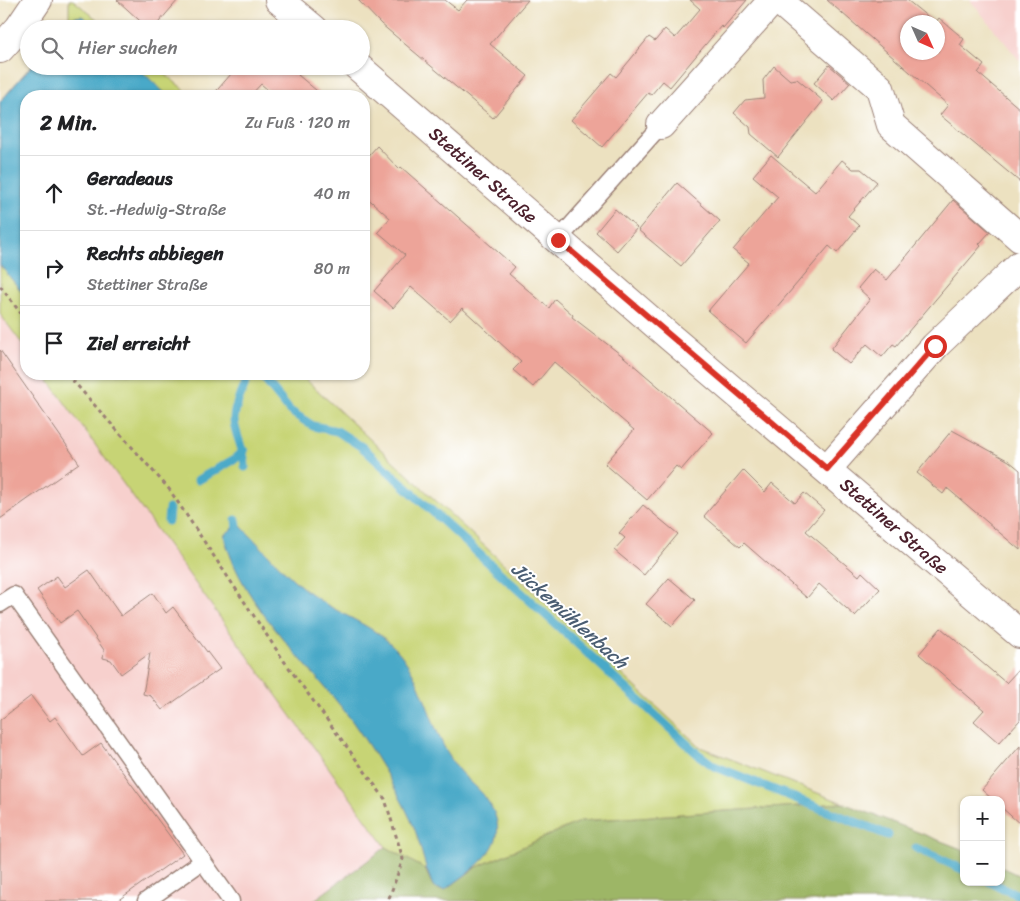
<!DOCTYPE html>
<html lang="de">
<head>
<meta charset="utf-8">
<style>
	body { margin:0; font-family:Sriracha,sans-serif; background:#f6f6f6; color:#202124 }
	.controls { position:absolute; right:15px; bottom:15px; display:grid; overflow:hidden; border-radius:10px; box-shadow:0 1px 4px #0004 }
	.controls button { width:45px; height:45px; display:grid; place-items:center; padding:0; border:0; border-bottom:1px solid #e0e0e0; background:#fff; color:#202124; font:25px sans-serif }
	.compass { position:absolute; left:900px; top:15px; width:45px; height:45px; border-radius:50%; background:#fff; box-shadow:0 1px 4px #0004; rotate:135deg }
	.stop { position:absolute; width:15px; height:15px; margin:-11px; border:4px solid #d93025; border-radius:50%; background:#fff }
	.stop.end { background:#d93025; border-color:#fff; box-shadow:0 1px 5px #0008 }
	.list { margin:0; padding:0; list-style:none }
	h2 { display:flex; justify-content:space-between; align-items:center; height:65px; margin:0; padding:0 20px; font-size:21px }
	h2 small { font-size:16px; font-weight:400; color:#757577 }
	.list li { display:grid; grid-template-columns:32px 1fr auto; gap:15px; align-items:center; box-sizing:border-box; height:75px; padding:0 20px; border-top:1px solid #e0e0e0 }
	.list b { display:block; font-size:19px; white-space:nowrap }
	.list p { margin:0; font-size:16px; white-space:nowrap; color:#757577 }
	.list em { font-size:16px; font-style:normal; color:#757577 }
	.icon { flex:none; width:28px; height:28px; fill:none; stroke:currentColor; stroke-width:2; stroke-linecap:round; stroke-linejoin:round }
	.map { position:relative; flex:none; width:1020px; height:901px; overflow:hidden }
	.search { position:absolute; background:#fff; box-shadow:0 1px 4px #0004; left:20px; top:20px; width:350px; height:55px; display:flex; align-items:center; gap:12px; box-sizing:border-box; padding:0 18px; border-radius:28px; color:#757577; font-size:19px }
	.panel { position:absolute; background:#fff; box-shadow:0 1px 4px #0004; left:20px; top:90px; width:350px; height:290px; border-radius:20px }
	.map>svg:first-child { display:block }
	.built { fill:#f7d0cd }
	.green { fill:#c7d475; stroke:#887a50 }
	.forest { fill:#9db666; stroke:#746a48 }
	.water { fill:#49a9c8; stroke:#4a647a }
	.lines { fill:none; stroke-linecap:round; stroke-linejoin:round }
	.stream { stroke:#49a9c8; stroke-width:9 }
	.building { fill:#eda499 }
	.service-casing { stroke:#9b8076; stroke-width:19 }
	.minor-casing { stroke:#9b8076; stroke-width:30 }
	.path { stroke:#9b8076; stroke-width:3; stroke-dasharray:4 4; stroke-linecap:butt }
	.service { stroke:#fff; stroke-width:16 }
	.minor { stroke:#fff; stroke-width:28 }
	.route { stroke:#d93025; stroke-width:6 }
	.labels { text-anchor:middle; stroke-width:4; stroke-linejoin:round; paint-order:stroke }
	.street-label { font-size:18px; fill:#4a1f2b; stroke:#fff }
	.water-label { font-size:19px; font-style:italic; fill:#4a5d72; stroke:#fff }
</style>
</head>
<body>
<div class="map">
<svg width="1020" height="901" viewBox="0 0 1020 901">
	<rect width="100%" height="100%" fill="#fff"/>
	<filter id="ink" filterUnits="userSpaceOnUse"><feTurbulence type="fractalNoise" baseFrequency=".02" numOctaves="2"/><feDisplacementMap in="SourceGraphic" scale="10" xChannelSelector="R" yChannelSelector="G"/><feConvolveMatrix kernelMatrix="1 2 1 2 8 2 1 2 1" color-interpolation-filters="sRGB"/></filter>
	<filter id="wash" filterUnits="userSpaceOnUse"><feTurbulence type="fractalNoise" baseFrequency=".0096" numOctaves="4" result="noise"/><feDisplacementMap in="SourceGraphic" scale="20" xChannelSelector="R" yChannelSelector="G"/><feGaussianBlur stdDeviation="1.12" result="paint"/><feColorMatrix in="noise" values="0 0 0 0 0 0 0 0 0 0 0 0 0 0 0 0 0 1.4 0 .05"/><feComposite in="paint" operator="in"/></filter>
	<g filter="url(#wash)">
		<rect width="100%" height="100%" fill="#ece1c0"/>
		<g class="built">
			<polygon points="970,0 1020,0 1020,61"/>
			<polygon points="0,315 26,351 26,374 43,374 386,847 313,901 0,901"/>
		</g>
		<g class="green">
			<polygon points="69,0 73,0 109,29 60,29 69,18"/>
			<polygon points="31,66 155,66 192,96 26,96 26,349 0,314 0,102"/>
			<polygon points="44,374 300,374 700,747 843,803 581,821 475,868 445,890 434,888 425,869 386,847"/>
		</g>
		<polygon class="forest" points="843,803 964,850 964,882 1001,882 1001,867 1020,876 1020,901 313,901 386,847 425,869 434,888 445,890 475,868 581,821"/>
		<g class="water">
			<polygon points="82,16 96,29 60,29 69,18"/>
			<polygon points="31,66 136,66 168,96 26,96 26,297 0,265 0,102"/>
			<path d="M237,525L241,526C265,550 288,578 315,597C345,618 380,627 402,656C427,689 431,732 455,765C462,776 473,783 481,792C520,839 483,862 445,890L434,888C425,869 422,850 415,830C404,801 379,761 361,734C320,671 241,611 224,535Z"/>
		</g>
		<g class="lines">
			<g class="stream">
				<polyline points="260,374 290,411 313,426 337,431 362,447 699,755 714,766 888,835"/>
				<path d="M245,467C245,450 235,436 234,420C234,405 244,388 249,374"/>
				<polyline points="198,480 235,459 244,451"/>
				<polyline points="236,520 237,525"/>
				<polyline points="168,521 169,509"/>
				<polyline points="916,848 964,870"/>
				<polyline points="990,882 1020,896"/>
			</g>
		</g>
		<g id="blocks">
			<g class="building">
				<polygon points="117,0 178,0 153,29 149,29"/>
				<polygon points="358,0 445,0 458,10 467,0 528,0 490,44 528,76 493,118 381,24"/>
				<polygon points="690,0 747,0 723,28 721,26 670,87 663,81 651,95 648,93 602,147 571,120 611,73 616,77 649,37 655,41 665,29 675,38 700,9"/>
				<polygon points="827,0 907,0 934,22 908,22 908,52 938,52 936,22 939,18 964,39 960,45 984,65 978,73 1020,109 1020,182 940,115 948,105"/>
				<polygon points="829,65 850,83 834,101 814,83"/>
				<polygon points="238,66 299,66 303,70 298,75 323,96 275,96 261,84 250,96 212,96"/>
				<polygon points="774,66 790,80 797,79 823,101 778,157 751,134 750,127 734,113 745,100 764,98 763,80"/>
				<polygon points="377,146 399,169 401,167 515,267 509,274 549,308 555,299 573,315 572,317 624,357 713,433 681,470 676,466 647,500 605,464 634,430 554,362 533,387 513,370 521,362 462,308 450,321 411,287 393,308 374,291 405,255 378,232 390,218 364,195 364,161"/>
				<polygon points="771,155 815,192 842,160 853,169 861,169 877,182 848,216 859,226 837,253 829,246 746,343 708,311 749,263 733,250 778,197 753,176"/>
				<polygon points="677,183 720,221 681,266 638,230"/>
				<polygon points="953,200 990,232 979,244 981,246 896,346 893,344 882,357 867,344 849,364 831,349 870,299 858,288 874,269 887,280"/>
				<polygon points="615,209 637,228 617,251 596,232"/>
				<polygon points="0,350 79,463 0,519"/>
				<polygon points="952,430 1009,461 1020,470 1020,550 947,488 943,494 917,473"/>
				<polygon points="743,470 765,492 772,483 795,503 804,493 824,510 806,531 859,576 862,572 880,589 855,616 819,584 807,598 744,543 740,547 704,516"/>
				<polygon points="643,505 678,534 644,575 614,550 625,538 619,533"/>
				<polygon points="89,570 121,616 153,593 166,613 173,607 220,669 162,710 151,696 143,694 150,653 121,674 111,660 103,658 104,650 77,611 60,623 37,590 57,576 65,587"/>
				<polygon points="669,578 695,600 672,626 646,604"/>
				<polygon points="941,628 1006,683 1020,668 1020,720 999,743 974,721 984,710 919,654"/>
				<polygon points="31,696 50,721 55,717 83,756 101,743 183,854 117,901 0,901 0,720"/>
				<polygon points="1020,746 1020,824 1001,807 1001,800 993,800 982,790"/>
			</g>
		</g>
	</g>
	<g filter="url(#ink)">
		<use href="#blocks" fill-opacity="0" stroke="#9b8076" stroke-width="1"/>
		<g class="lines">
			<defs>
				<g id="service">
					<polyline points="558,240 661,125"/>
					<polyline points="0,604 14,595 231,901"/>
					<polyline points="146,901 203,861"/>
				</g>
				<g id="minor">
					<polyline points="279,0 314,29"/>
					<polyline points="778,0 880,88 891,125 1020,238"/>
					<polyline points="0,49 19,28 38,0"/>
					<polyline points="357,66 670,337 1020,634"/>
					<polyline points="661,125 773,0"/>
					<polyline points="827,469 935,346 1020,265"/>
				</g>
			</defs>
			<use href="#service" class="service-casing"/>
			<use href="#minor" class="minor-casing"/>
			<g class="path">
				<polyline points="0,286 26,320"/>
				<polyline points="67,374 169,489 284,661 385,799 403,859 388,901"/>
				<polyline points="70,378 87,374"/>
			</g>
			<use href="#service" class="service"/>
			<use href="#minor" class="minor"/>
		</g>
	</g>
	<g class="lines" filter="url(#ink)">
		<polyline class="route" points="558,240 827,469 935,346"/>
	</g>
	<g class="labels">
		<g class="street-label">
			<text transform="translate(483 175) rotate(41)" y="6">Stettiner Straße</text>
			<text transform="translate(894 526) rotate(41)" y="6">Stettiner Straße</text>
		</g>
		<g class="water-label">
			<text transform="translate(570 615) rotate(42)" y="7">Jückemühlenbach</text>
		</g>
	</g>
</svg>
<div class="controls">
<button>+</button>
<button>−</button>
</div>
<svg class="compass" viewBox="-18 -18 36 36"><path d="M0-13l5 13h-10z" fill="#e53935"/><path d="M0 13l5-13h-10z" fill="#757577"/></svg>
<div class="stop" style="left:935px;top:346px"></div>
<div class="stop end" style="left:558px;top:240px"></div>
<div class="search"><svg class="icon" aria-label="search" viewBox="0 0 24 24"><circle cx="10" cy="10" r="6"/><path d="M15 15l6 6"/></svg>Hier suchen</div>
<section class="panel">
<h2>2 Min.<small>Zu Fuß · 120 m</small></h2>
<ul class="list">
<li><svg class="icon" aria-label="ahead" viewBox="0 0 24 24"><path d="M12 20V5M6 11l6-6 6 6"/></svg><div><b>Geradeaus</b><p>St.-Hedwig-Straße</p></div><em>40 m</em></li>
<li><svg class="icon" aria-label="right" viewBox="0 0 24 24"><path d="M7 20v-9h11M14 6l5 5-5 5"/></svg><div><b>Rechts abbiegen</b><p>Stettiner Straße</p></div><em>80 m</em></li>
<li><svg class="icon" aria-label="arrive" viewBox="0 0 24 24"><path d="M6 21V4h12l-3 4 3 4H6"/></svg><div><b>Ziel erreicht</b></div></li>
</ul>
</section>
</div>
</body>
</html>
